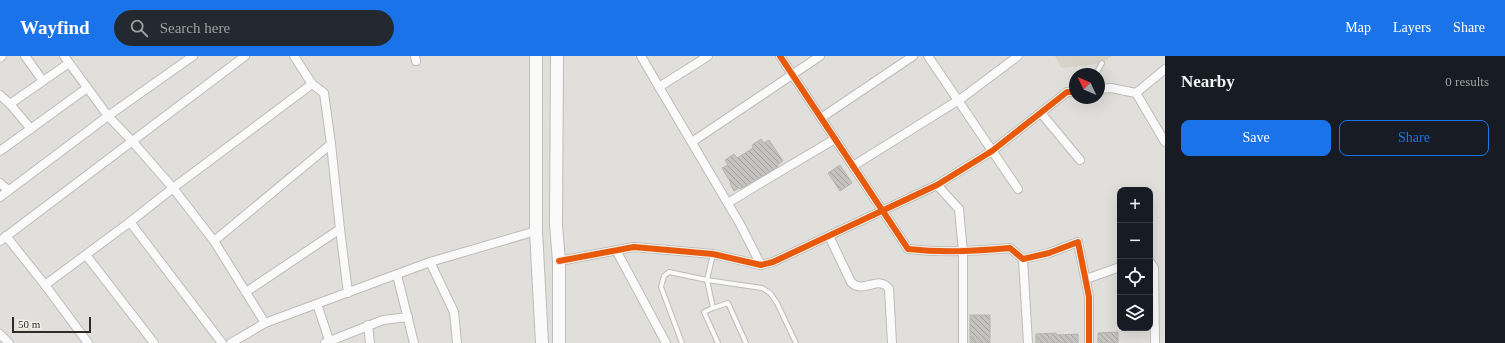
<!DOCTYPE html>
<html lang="en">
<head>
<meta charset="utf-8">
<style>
	body { margin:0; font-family:"Times New Roman",serif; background:#242831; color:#f1f3f6 }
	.controls { position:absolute; right:12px; bottom:12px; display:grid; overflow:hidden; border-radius:8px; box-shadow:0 4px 16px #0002 }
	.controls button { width:36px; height:36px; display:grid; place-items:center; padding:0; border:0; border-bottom:1px solid #363941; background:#171b24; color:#f1f3f6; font:20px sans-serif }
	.compass { position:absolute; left:1069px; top:12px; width:36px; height:36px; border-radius:50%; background:#171b24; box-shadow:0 4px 16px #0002; rotate:314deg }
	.scale { position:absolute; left:12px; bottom:10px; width:79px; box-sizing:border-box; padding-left:4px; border:2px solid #2e2c29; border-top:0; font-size:11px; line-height:14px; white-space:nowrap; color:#2e2c29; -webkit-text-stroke:3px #f1eee6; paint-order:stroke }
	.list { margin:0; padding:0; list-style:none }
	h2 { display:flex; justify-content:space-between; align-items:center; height:52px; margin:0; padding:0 16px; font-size:17px }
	h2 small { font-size:13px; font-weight:400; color:#9ea1a6 }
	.actions { display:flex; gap:8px; padding:12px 16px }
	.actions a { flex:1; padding:9px 0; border:1px solid #1a73e8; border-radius:8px; text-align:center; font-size:14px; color:#1a73e8 }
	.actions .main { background:#1a73e8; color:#fff }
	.icon { flex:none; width:22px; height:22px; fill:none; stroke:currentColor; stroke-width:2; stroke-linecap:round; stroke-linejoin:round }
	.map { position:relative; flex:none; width:1165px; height:287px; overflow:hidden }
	header { display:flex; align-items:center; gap:24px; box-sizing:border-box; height:56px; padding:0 20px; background:#1a73e8; color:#fff }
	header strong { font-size:19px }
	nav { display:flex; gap:22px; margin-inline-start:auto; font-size:14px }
	.search { width:280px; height:36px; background:#242831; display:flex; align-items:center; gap:10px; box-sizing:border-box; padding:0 14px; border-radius:22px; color:#9ea1a6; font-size:15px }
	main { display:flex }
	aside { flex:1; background:#171b24 }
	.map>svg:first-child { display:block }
	.built { fill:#d6d2c8 }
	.building { fill:url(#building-back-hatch); stroke:#b7b5b2 }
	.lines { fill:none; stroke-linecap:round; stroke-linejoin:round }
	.lane-casing { stroke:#bdbcb9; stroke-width:6 }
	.street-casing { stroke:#bdbcb9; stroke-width:10 }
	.secondary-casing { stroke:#bdbcb9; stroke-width:14 }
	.lane { stroke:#fafafa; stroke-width:4 }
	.street { stroke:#fafafa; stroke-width:8 }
	.secondary { stroke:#fafafa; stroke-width:12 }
	.cycleway-casing { stroke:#f1eee6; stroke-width:8 }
	.cycleway { stroke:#e8590c; stroke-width:6 }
</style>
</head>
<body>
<header>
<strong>Wayfind</strong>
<div class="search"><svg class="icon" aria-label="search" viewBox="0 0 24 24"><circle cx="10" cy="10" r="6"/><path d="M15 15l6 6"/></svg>Search here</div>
<nav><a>Map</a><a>Layers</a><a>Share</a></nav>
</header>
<main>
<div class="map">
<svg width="1165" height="287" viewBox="0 0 1165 287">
	<defs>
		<pattern id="building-back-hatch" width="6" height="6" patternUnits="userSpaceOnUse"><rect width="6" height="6" fill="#c4c3c0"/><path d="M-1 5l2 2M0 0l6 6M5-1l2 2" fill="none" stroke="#a09f9c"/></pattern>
	</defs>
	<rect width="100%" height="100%" fill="#e1dfdc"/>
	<polygon class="built" points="1055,0 1112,0 1102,7 1062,12"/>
	<g class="building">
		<polygon points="761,83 764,87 769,84 783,105 777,109 778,111 740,133 739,132 734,135 730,128 731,127 722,112 728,109 725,104 734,98 737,102 753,92 752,89"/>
		<polygon points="840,109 852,127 840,135 828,117"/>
		<rect x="970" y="259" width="20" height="28"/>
		<polygon points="1118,276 1118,287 1098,287 1098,277"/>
		<polygon points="1056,277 1056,279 1078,278 1078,287 1036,287 1036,278"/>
	</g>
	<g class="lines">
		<defs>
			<g id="lane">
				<polyline points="1096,18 1102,7"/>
				<polyline points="713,198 707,224 713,252 704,256 718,287"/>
				<polyline points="713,252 728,247 746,287"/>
				<polyline points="682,287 661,231 664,220 669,216 707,224 762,232 770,237 777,247 796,287"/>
			</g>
			<g id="street">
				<polyline points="25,0 43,25"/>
				<polyline points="64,0 108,60 132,85 173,132 214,185 331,88 324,37 312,28"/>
				<polyline points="415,0 416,5"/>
				<polyline points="641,0 659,31"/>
				<polyline points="708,0 659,31 740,168 761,209"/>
				<path d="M780,0L908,193C944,197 975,195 1010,192L1023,203L1049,197L1078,186L1089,241V287"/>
				<polyline points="928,0 1018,133"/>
				<polyline points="0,2 2,0"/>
				<polyline points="1099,33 1111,32 1136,37 1165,86"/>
				<polyline points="1136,37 1165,13"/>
				<polyline points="0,39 10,48 31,73"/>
				<polyline points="10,48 69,7"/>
				<polyline points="1041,57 1080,104"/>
				<polyline points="821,62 913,0"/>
				<polyline points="692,86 820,0"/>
				<polyline points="0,95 87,32"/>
				<polyline points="853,110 962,42 1018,0"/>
				<polyline points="0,127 8,134"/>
				<polyline points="937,129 959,153 963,196 963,287"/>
				<polyline points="0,141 108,60 193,0"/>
				<polyline points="728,147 764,125 835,83"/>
				<polyline points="130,166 222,287"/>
				<polyline points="340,173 348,237"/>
				<polyline points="6,180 45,229 130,166 173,132 312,28 294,0"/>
				<path d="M829,180L851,226C863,239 879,218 889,233L892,287"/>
				<polyline points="0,185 245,0"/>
				<polyline points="214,185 265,267 430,206 536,175"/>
				<polyline points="616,194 666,287"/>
				<polyline points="86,199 154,287"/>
				<polyline points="1023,203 1028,287"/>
				<polyline points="559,205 634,191 713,198 761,209 773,206 937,129 992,95 1067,36 1075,36"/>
				<polyline points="430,206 454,256 457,287"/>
				<polyline points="1150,206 1154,212 1155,287"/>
				<polyline points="397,219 414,287"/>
				<polyline points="1086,223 1120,211"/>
				<polyline points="45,229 88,287"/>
				<polyline points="246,236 340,173 331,88"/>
				<polyline points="317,248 330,287"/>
				<polyline points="368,269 370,287"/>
				<polyline points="0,278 9,287"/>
				<polyline points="231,287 265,267"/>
				<polyline points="325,287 383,264 408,261"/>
			</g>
			<g id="secondary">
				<polyline points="536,0 536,175 542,287"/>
				<polyline points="557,0 556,169 559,205 559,287"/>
			</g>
		</defs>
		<use href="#lane" class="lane-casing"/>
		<use href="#street" class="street-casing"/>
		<use href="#secondary" class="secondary-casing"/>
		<use href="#lane" class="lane"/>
		<use href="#street" class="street"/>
		<use href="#secondary" class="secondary"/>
		<defs>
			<g id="cycleway">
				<path d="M780,0L908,193C944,197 975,195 1010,192L1023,203L1049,197L1078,186L1089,241V287"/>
				<polyline points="559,205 634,191 713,198 761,209 773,206 937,129 992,95 1067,36 1075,36"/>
			</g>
		</defs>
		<use href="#cycleway" class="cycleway-casing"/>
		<use href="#cycleway" class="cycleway"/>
	</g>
</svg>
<div class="controls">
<button>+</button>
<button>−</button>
<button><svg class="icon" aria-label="locate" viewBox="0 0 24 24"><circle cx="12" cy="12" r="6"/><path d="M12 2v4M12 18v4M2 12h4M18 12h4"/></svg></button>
<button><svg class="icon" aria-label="layers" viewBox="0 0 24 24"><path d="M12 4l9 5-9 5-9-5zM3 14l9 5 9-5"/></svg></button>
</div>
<svg class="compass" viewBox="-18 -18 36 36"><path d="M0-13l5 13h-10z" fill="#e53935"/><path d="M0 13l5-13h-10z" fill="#9ea1a6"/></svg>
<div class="scale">50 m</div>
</div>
<aside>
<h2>Nearby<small>0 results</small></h2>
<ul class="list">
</ul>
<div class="actions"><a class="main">Save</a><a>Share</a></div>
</aside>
</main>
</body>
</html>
